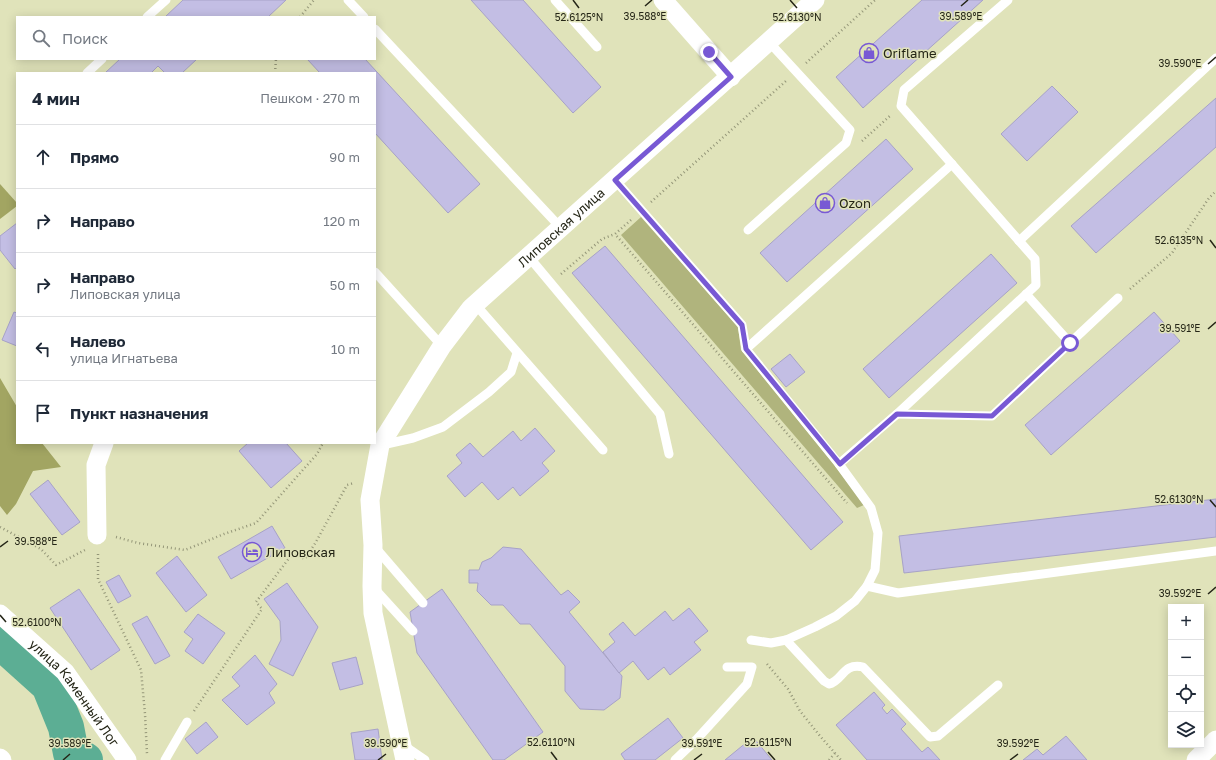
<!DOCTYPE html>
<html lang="ru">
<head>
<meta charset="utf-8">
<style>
	body { margin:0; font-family:"Golos Text",sans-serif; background:#f2f2f3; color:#1f2937 }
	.controls { position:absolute; right:12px; bottom:12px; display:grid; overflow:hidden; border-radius:0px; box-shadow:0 2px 10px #0003 }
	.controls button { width:36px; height:36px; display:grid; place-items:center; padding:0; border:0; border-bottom:1px solid #e0e1e3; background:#fff; color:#1f2937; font:20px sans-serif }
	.stop { position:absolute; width:12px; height:12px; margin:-9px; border:3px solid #7859d4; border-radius:50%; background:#fff }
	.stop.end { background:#7859d4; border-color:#fff; box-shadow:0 1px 4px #0008 }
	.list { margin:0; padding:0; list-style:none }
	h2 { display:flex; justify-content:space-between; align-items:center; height:52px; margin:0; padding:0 16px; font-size:17px }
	h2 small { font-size:13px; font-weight:400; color:#747a83 }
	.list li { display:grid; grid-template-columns:26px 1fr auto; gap:12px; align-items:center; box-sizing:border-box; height:64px; padding:0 16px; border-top:1px solid #e0e1e3 }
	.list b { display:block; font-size:15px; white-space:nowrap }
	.list p { margin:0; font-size:13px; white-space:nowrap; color:#747a83 }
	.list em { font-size:13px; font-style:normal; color:#747a83 }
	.icon { flex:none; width:22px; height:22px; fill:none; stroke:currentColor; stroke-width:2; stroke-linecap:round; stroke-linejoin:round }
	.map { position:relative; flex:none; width:1216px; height:760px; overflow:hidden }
	.search { position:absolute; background:#fff; box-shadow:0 2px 10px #0003; left:16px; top:16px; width:360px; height:44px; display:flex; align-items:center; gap:10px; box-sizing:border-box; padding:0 14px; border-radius:0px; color:#747a83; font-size:15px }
	.panel { position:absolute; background:#fff; box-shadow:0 2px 10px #0003; left:16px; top:72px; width:360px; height:372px; border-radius:0px }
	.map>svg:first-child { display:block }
	.green { fill:#b0b47d }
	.forest { fill:#a2a562 }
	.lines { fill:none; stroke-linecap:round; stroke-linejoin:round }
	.river { stroke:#5cae94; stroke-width:36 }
	.building { fill:#c3bee4; stroke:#a7a2c7 }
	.path { stroke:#949678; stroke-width:2.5; stroke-dasharray:1 3; stroke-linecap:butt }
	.lane { stroke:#fff; stroke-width:9 }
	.street { stroke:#fff; stroke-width:19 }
	.route { stroke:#7859d4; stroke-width:5 }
	.ticks { fill:none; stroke:#252617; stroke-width:1.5 }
	.labels { text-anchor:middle; stroke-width:3; stroke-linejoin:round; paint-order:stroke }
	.poi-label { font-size:13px; fill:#252617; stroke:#e0e3ba; text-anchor:start }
	.street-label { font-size:13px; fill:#252617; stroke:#e0e3ba }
	.ticks-label { font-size:10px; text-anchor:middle; fill:#252617; stroke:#e0e3ba; stroke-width:3; stroke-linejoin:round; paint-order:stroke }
</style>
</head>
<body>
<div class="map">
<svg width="1216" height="760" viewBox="0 0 1216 760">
	<rect width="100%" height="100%" fill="#e0e3ba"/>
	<polygon class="green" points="641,217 738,327 741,350 836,467 864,505 857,508 621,235"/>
	<g class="forest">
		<polygon points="0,184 17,203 17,206 0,219"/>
		<polygon points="0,378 17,407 17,443 42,443 61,467 33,471 16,504 7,515 0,506"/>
	</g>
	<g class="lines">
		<polyline class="river" points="0,641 49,685 66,727 71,753 85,760"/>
	</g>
	<g class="building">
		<polygon points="183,0 286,0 268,17 165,17"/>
		<polygon points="471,0 523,0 601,87 573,113"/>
		<polygon points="922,0 983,0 863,108 836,77"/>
		<polygon points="120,59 197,59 182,73 165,73 158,66 151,73 105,73"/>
		<polygon points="307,59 365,59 480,184 448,213 375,133 375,73 320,73"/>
		<polygon points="1052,86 1078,112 1027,161 1001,134"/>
		<polygon points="1216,98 1216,147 1096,253 1071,226"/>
		<polygon points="886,139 913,169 787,282 760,253"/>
		<polygon points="17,223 17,267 15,269 0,250 0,236"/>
		<polygon points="605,246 843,522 811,550 572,273"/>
		<polygon points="991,254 1017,283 889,398 863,369"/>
		<polygon points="14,312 17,313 17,346 2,340"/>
		<polygon points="1154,312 1180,341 1051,455 1025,425"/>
		<polygon points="790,354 805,372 786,387 771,369"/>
		<polygon points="535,428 555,451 542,463 549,471 520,496 513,487 498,500 482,482 465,497 447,476 462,463 456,455 470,443 483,457 513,431 521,441"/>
		<polygon points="248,443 286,443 302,461 271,488 239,451"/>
		<polygon points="48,480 80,522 62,535 30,494"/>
		<polygon points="1216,499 1216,537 904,573 899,536"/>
		<polygon points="272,526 285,548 231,579 218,557"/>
		<polygon points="503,547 521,549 561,595 568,590 580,602 569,612 622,676 620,698 604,710 580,709 565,691 565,666 530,624 520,624 503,605 491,605 477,591 478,583 469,583 469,570 479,570 482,562 491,558"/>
		<polygon points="177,556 207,595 186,612 156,573"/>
		<polygon points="119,575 131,596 118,603 106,582"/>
		<polygon points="287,583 318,627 293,676 269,664 281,640 280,621 264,599"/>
		<polygon points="79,589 120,650 91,670 50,608"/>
		<polygon points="442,589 543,732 504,760 493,760 417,653 410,612"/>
		<polygon points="689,608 708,631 694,642 701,650 670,675 664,667 648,680 633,661 619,673 603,652 615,642 609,634 623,622 635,636 665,611 673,621"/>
		<polygon points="198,614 225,633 203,664 185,651 193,639 184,632"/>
		<polygon points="147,616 170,656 155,664 132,624"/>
		<polygon points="255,655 277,684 269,693 275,703 247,725 222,700 240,686 232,677"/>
		<polygon points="356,657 363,684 340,690 332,663"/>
		<polygon points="874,692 885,705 882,708 887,714 892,709 906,724 901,729 922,752 928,747 940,760 867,760 836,725"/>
		<polygon points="668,718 683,738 655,760 625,760 621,754"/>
		<polygon points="206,722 218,737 197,754 185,739"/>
		<polygon points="378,729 382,760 355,760 351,733"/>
		<polygon points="1066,736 1087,760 1023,760 1037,749 1043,755"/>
		<polygon points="753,737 772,760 725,760"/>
	</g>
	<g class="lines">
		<g class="path">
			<polyline points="300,17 314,0"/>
			<polyline points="806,63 875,0"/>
			<polyline points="275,73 276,59"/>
			<polyline points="862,141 891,115"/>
			<polyline points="651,202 786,81"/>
			<polyline points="631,220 615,234 847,503"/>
			<polyline points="561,274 602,239 615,234"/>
			<polyline points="1130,289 1172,253 1209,198 1216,191"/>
			<polyline points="0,527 41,549 56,565 85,550"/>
			<polyline points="116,537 138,543 185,550 224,534 256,523 317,454 323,443"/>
			<polyline points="98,554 98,579 141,670 145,714 147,754"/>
			<polyline points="767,664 788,689 800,711 820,736 841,760"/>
			<polyline points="194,711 262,609 256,602 293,553 305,559 316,542 347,485 354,483"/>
			<polyline points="829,760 835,753"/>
		</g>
		<g class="lane">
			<polyline points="348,0 364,17"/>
			<polyline points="555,0 597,47"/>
			<polyline points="147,17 166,0"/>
			<polyline points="375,29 561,228"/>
			<polyline points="87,73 102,59"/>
			<polyline points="615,180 742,325 746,349 839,464 871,508 878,533 875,570 867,586 855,601 836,616 815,627 786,640 771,643 751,640"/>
			<polyline points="748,230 846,143 850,130 769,42"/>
			<polyline points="1019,241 1216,58"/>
			<polyline points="529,257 660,414 669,454"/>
			<polyline points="375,272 442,346"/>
			<polyline points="1026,294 1070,343"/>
			<polyline points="475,304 603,450"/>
			<polyline points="746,349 952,164"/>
			<polyline points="897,414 992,416 1118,298"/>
			<polyline points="382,445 413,438 443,427 489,392 511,372 517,353"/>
			<polyline points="839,464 897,414 1036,285 1035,259 901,106 904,90 1008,0"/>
			<polyline points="374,546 423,603"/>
			<polyline points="867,586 898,593 1216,551"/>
			<polyline points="374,588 413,631"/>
			<path d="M786,640L824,681L829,684C842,682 843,662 863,667L930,737L938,736L998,685"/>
			<polyline points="403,745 425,760"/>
			<polyline points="165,760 187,722"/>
			<polyline points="675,760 696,740 747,684 752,667 727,667"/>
		</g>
		<g class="street">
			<polyline points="663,0 731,77"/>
			<polyline points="97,535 96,465 104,443"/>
			<path id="s1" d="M0,614L65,672L127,760"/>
			<polyline points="0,758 2,760"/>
			<path id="s2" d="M405,760L373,613L372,586L373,545L370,500L380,445L442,346L471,308L815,0"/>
			<polyline points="1196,760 1216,740"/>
		</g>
	</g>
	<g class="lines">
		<polyline class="route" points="709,52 731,77 615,180 742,325 746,349 840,464 897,414 992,416 1070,343"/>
	</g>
	<path class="ticks" d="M573,0L579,8M790,0L797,8M645,6L652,0M961,6L968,0M1208,64L1216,57M1210,240L1216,248M1208,329L1216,322M1210,500L1216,507M0,547L8,541M1208,594L1216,587M0,615L6,622M551,752L557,760M768,752L775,760M63,760L70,754M378,760L386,754M694,760L702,754M1010,760L1018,754"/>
	<defs>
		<symbol id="shop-ring" viewBox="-11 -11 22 22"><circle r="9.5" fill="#e0e3ba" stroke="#7859d4" stroke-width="1.5"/><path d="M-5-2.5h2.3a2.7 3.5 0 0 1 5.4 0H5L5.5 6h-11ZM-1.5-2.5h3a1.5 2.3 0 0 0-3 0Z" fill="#7859d4"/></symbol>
		<symbol id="hotel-ring" viewBox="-11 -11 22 22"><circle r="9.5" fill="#e0e3ba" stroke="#7859d4" stroke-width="1.5"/><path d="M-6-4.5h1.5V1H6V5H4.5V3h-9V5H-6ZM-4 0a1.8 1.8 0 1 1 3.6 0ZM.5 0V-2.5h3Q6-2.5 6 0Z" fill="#7859d4"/></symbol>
	</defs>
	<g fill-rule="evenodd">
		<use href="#shop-ring" x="858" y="42" width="22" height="22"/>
		<use href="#shop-ring" x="814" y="192" width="22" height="22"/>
		<use href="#hotel-ring" x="241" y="541" width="22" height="22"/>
	</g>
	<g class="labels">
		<g class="poi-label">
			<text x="883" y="58">Oriflame</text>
			<text x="839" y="208">Ozon</text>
			<text x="266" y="557">Липовская</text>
		</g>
		<g class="street-label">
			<text dy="5" stroke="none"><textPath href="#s2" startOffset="605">Липовская улица</textPath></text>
			<text dy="5" stroke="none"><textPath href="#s1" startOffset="109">улица Каменный Лог</textPath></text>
		</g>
	</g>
	<g class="ticks-label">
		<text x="645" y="20">39.588°E</text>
		<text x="961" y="20">39.589°E</text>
		<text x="579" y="21">52.6125°N</text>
		<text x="797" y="21">52.6130°N</text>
		<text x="1180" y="67">39.590°E</text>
		<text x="1179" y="244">52.6135°N</text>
		<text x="1180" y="332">39.591°E</text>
		<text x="1179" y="503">52.6130°N</text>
		<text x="36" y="545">39.588°E</text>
		<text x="1180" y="597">39.592°E</text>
		<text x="37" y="626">52.6100°N</text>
		<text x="551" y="746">52.6110°N</text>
		<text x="768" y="746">52.6115°N</text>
		<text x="70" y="747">39.589°E</text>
		<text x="386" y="747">39.590°E</text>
		<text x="702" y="747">39.591°E</text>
		<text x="1018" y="747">39.592°E</text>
	</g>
</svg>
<div class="controls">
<button>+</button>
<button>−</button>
<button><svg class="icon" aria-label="locate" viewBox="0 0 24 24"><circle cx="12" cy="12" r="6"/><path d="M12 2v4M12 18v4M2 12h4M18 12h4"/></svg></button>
<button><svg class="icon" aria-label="layers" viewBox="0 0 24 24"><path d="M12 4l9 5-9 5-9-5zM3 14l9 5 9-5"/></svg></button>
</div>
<div class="stop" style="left:1070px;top:343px"></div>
<div class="stop end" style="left:709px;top:52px"></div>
<div class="search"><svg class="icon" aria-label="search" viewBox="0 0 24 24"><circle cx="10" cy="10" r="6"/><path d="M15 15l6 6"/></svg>Поиск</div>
<section class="panel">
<h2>4 мин<small>Пешком · 270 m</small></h2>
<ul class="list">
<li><svg class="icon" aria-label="ahead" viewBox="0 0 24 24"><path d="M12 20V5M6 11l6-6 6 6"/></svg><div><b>Прямо</b></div><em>90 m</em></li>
<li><svg class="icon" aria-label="right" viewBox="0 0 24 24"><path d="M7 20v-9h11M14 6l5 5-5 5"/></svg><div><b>Направо</b></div><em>120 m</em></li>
<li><svg class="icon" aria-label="right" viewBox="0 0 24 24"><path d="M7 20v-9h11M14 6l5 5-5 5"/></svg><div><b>Направо</b><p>Липовская улица</p></div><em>50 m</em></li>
<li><svg class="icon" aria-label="left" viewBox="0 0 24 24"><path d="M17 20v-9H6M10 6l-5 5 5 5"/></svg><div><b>Налево</b><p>улица Игнатьева</p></div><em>10 m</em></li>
<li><svg class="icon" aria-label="arrive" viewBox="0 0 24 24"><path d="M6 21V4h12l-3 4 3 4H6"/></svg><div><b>Пункт назначения</b></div></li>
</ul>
</section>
</div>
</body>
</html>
